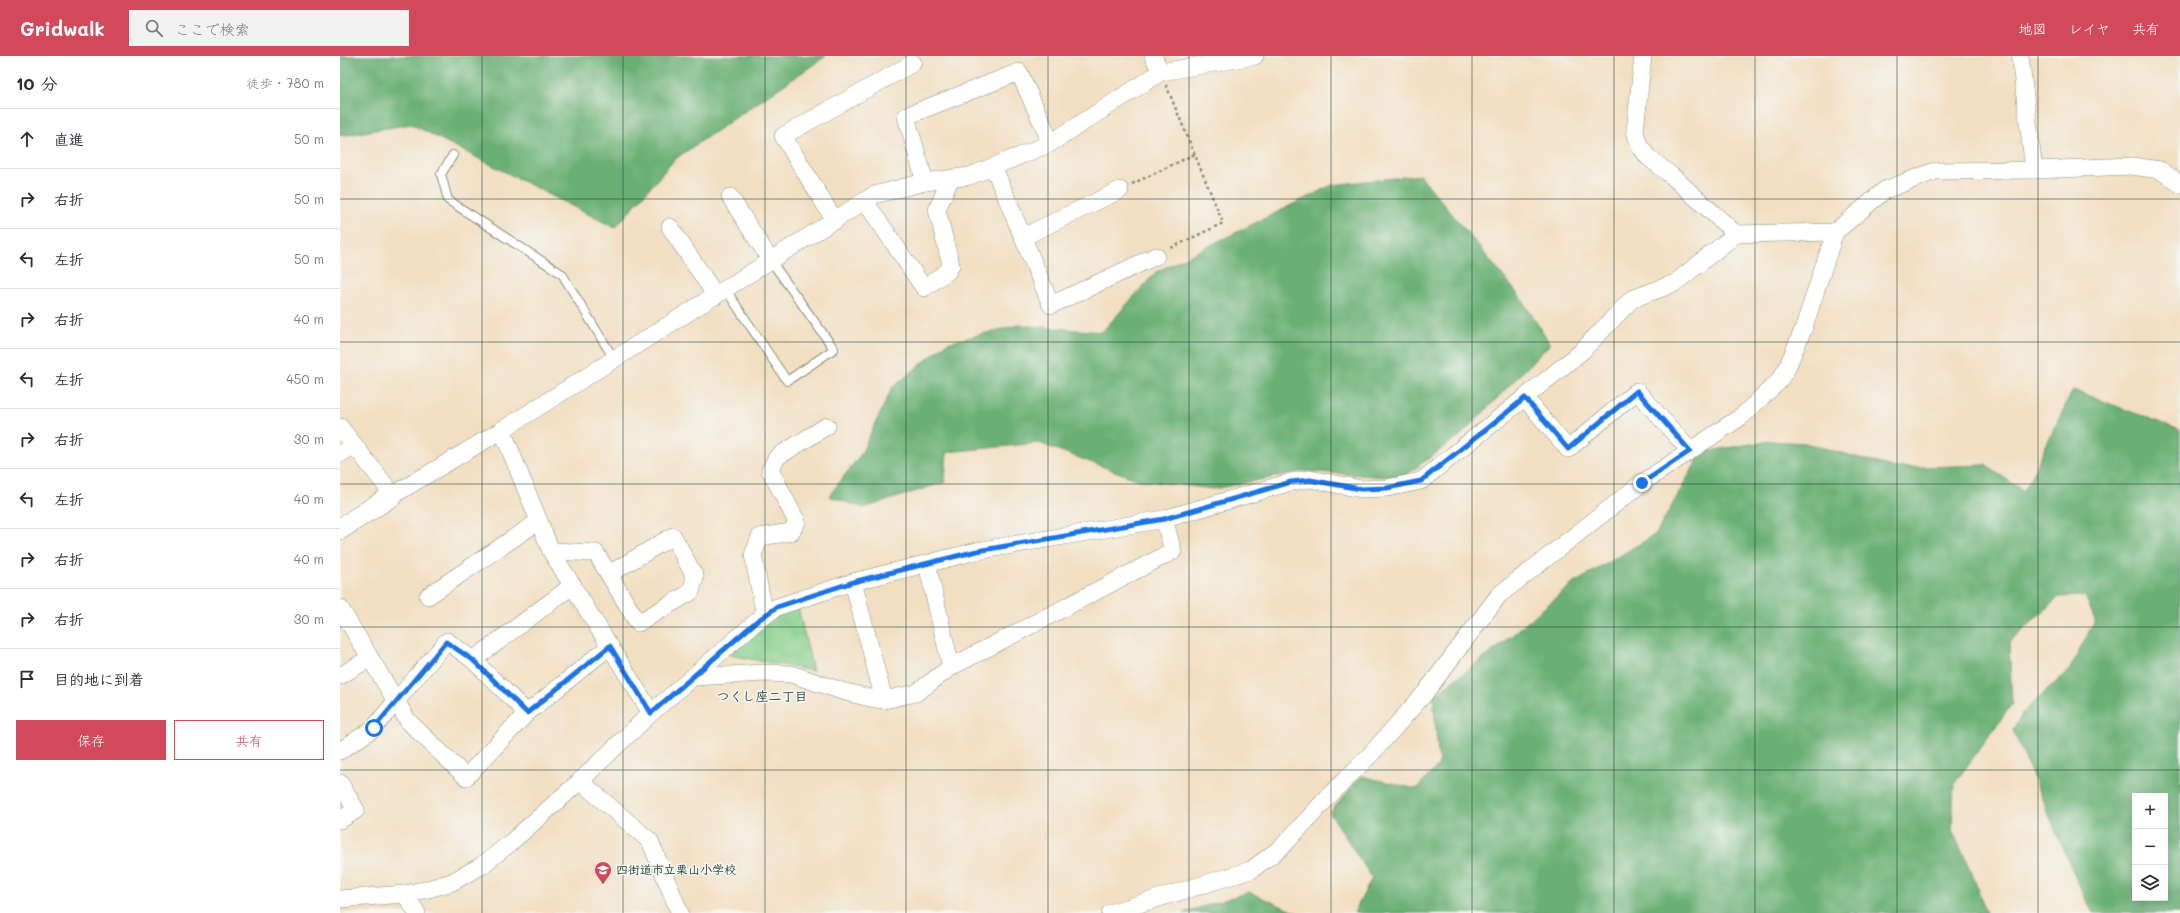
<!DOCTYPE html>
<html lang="ja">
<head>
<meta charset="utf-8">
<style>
	body { margin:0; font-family:Mali,"Klee One",sans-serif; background:#f2f2f3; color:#2b2b33 }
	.controls { position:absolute; right:12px; bottom:12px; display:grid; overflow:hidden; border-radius:0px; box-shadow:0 2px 10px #0003 }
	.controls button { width:36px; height:36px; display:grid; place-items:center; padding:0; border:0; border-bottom:1px solid #e1e1e2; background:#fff; color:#2b2b33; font:20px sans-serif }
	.stop { position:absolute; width:12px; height:12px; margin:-9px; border:3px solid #1a73e8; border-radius:50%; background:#fff }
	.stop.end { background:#1a73e8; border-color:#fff; box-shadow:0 1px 4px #0008 }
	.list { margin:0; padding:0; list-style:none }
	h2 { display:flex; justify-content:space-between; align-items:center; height:52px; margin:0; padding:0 16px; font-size:17px }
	h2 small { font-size:13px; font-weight:400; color:#7c7c81 }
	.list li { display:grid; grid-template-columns:26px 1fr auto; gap:12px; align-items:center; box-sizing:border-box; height:60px; padding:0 16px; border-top:1px solid #e1e1e2 }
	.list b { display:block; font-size:15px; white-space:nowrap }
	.list em { font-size:13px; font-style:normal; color:#7c7c81 }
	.actions { display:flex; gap:8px; padding:12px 16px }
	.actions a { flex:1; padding:9px 0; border:1px solid #d1495b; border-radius:0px; text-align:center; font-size:14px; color:#d1495b }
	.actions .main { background:#d1495b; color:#fff }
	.icon { flex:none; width:22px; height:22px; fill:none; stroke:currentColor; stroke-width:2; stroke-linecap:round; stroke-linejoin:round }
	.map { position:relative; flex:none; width:1840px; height:857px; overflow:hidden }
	header { display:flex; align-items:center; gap:24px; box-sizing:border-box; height:56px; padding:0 20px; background:#d1495b; color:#fff }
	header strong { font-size:19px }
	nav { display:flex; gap:22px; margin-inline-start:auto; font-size:14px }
	.search { width:280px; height:36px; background:#f2f2f3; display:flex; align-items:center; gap:10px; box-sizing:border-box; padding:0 14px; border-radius:0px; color:#7c7c81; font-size:15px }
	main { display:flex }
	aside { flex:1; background:#fff }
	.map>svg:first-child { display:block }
	.green { fill:#84cc88; stroke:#52845e }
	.forest { fill:#6bb074; stroke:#457654; fill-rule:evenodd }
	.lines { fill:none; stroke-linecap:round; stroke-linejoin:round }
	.service-casing { stroke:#888e7b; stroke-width:10 }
	.minor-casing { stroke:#888e7b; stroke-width:18 }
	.tertiary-casing { stroke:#888e7b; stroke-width:22 }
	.path { stroke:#888e7b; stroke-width:2.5; stroke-dasharray:3 3; stroke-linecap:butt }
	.service { stroke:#fff; stroke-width:8 }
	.minor { stroke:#fff; stroke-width:17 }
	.tertiary { stroke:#fff; stroke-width:21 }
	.route { stroke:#1a73e8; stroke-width:5 }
	.grid { fill:none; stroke:#1f3d34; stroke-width:1; stroke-opacity:0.55 }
	.labels { text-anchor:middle; stroke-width:3; stroke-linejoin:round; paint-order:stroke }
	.poi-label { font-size:12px; font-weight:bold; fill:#1f3d34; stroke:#f6f6f2; text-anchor:start }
	.neighbourhood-label { font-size:13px; font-weight:bold; fill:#1f3d34; stroke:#f6f6f2 }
</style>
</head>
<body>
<header>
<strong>Gridwalk</strong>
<div class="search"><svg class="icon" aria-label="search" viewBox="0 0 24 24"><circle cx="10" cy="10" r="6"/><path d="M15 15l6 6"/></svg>ここで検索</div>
<nav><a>地図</a><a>レイヤ</a><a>共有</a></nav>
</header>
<main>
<aside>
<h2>10 分<small>徒歩 · 780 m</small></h2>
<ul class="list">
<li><svg class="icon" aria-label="ahead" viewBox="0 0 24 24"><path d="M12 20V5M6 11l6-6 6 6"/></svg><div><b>直進</b></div><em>50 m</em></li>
<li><svg class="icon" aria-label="right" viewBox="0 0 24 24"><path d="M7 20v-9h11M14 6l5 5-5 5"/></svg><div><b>右折</b></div><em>50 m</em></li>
<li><svg class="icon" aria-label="left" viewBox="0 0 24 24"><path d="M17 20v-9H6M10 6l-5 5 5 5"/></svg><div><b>左折</b></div><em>50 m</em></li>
<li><svg class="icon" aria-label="right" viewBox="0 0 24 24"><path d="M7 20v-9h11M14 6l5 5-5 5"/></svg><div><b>右折</b></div><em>40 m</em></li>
<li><svg class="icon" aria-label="left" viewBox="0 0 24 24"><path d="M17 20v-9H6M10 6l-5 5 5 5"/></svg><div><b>左折</b></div><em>450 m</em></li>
<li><svg class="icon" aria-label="right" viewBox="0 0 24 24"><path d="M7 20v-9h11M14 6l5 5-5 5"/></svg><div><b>右折</b></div><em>30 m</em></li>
<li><svg class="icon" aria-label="left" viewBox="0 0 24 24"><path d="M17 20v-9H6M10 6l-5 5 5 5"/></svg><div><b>左折</b></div><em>40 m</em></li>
<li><svg class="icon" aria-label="right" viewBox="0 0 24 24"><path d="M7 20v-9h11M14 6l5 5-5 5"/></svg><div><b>右折</b></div><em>40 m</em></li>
<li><svg class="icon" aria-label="right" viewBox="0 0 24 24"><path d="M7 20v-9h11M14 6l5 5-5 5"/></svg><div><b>右折</b></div><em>30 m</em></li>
<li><svg class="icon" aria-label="arrive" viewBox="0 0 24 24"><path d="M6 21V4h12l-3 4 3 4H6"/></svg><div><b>目的地に到着</b></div></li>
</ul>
<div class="actions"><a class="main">保存</a><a>共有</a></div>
</aside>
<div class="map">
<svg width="1840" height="857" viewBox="0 0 1840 857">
	<rect width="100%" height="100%" fill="#f6f6f2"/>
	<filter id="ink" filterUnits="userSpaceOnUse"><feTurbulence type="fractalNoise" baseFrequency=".025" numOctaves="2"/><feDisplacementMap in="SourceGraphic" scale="8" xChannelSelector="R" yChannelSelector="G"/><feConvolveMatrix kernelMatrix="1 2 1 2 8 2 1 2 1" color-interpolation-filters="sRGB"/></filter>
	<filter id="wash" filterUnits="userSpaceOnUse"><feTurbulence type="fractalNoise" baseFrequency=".012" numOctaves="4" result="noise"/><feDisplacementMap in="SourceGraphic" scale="16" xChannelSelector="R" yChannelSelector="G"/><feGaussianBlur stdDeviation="0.9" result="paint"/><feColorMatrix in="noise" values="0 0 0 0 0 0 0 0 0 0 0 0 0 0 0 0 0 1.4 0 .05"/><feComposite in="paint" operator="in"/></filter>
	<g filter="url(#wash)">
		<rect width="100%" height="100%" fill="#f2dfc2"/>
		<path class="green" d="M458,551L473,615L390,599C414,577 426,562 458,551Z"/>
		<g class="forest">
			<polygon points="0,0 486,0 335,103 275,172 71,68 0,80"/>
			<polygon points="1080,119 1181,242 1210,288 1123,377 1062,422 964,415 874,433 799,424 699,387 607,396 605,426 524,452 489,440 521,398 552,332 607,287 678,269 762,276 816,216 992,129"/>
			<path d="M1733,334L1840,374V857H1754L1743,839L1673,674L1683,657L1730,613L1755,564L1745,540L1719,541L1669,586L1672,648L1614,728L1612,775L1630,811L1646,857H1014L1032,822L990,757L1021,720L1076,733L1099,709L1093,640L1157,592L1231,529L1316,478L1362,396L1430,385L1465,387L1556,412L1645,409L1684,435ZM1795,740H1825V842H1795Z"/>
			<polygon points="909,836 957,857 843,857"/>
		</g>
	</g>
	<g filter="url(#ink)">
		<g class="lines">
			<defs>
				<g id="service">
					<polyline points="113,99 101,118 108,144 222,218 274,303"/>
					<polyline points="386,234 447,325 494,293 431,205"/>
				</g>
				<g id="minor">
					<polyline points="813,0 821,16"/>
					<polyline points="1303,0 1295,75 1299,89 1308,101 1332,120 1396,178"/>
					<polyline points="1680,0 1694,114"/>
					<polyline points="654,112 711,249 816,200"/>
					<polyline points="585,126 566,60 679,16 711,87"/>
					<polyline points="390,141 431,205"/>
					<polyline points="525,145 584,232 608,215 611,209 597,154 610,123"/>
					<polyline points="495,165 443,80 573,7"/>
					<polyline points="330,171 376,240"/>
					<polyline points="683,181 780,134"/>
					<polyline points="1185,342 1228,393 1297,335 1350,395"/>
					<polyline points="0,371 53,439 162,374 534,139 585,126 630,120 709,88 821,16 915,0"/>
					<polyline points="162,374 211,495 311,657"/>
					<polyline points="0,398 14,389"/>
					<polyline points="211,495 256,497 298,567 351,536 355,521 333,480 269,518"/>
					<polyline points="587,508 611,611"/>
					<polyline points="513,526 544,644"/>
					<polyline points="88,540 199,465"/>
					<polyline points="0,552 56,645 34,672 0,695"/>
					<polyline points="425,560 413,499 420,481 451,476 457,466 430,414 437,401 487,370"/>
					<polyline points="133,604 233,529"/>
					<polyline points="0,620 30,602"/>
					<polyline points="354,621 424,617 451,618 502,635 530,642 544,644 576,637 611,611 833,495 824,463"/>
					<polyline points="187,657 133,604 107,585 56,645 68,665 126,721 187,657 270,590"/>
					<polyline points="240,725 310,785 340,857"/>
					<polyline points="0,727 16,754 0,764"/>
					<polyline points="65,838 77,857"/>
					<polyline points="0,843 65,838 88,833 112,826 141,810 169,788 240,725 311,657 417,565 437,551 513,526 637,495 824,463 951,426 970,423 1021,433 1047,432 1081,425 1241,296 1292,243 1335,227 1396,178 1495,176"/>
					<polyline points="770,857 911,814 942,791 987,742 1031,698 1085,637 1159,539 1302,427 1402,360 1438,326 1446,314 1463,274 1495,176 1545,134 1595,115 1694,114 1792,110 1820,114 1840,128"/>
				</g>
				<polyline id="tertiary" points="0,473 53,439"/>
			</defs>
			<use href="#service" class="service-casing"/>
			<use href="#minor" class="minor-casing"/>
			<use href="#tertiary" class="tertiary-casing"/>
			<g class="path">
				<polyline points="826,29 883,167 829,193"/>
				<polyline points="792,128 855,98"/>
			</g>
			<use href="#service" class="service"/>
			<use href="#minor" class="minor"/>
			<use href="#tertiary" class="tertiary"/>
		</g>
	</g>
	<g class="lines" filter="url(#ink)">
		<polyline class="route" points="34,672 106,586 133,604 187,657 270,590 311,657 417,565 437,551 513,526 637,495 824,463 951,426 970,424 1021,433 1047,432 1081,425 1185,342 1228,393 1297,335 1350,395 1302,427"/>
	</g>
	<path class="grid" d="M142,0V857M283,0V857M425,0V857M566,0V857M708,0V857M849,0V857M991,0V857M1132,0V857M1274,0V857M1415,0V857M1557,0V857M1698,0V857M0,143H1840M0,286H1840M0,428H1840M0,571H1840M0,714H1840"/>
	<defs>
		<symbol id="school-pin" viewBox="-11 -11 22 30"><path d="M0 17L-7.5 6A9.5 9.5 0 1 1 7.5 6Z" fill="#d1495b" stroke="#f6f6f2"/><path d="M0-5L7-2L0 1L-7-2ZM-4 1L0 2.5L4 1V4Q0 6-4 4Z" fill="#fff"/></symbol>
	</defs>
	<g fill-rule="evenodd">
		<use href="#school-pin" x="253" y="804" width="20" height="27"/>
	</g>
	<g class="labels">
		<g class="poi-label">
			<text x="276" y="818">四街道市立栗山小学校</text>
		</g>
		<g class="neighbourhood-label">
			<text x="422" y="645">つくし座二丁目</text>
		</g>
	</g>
</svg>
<div class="controls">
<button>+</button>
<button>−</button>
<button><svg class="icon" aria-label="layers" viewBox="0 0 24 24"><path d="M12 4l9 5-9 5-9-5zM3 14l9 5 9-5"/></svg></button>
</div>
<div class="stop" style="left:34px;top:672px"></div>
<div class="stop end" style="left:1302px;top:427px"></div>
</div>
</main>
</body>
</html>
